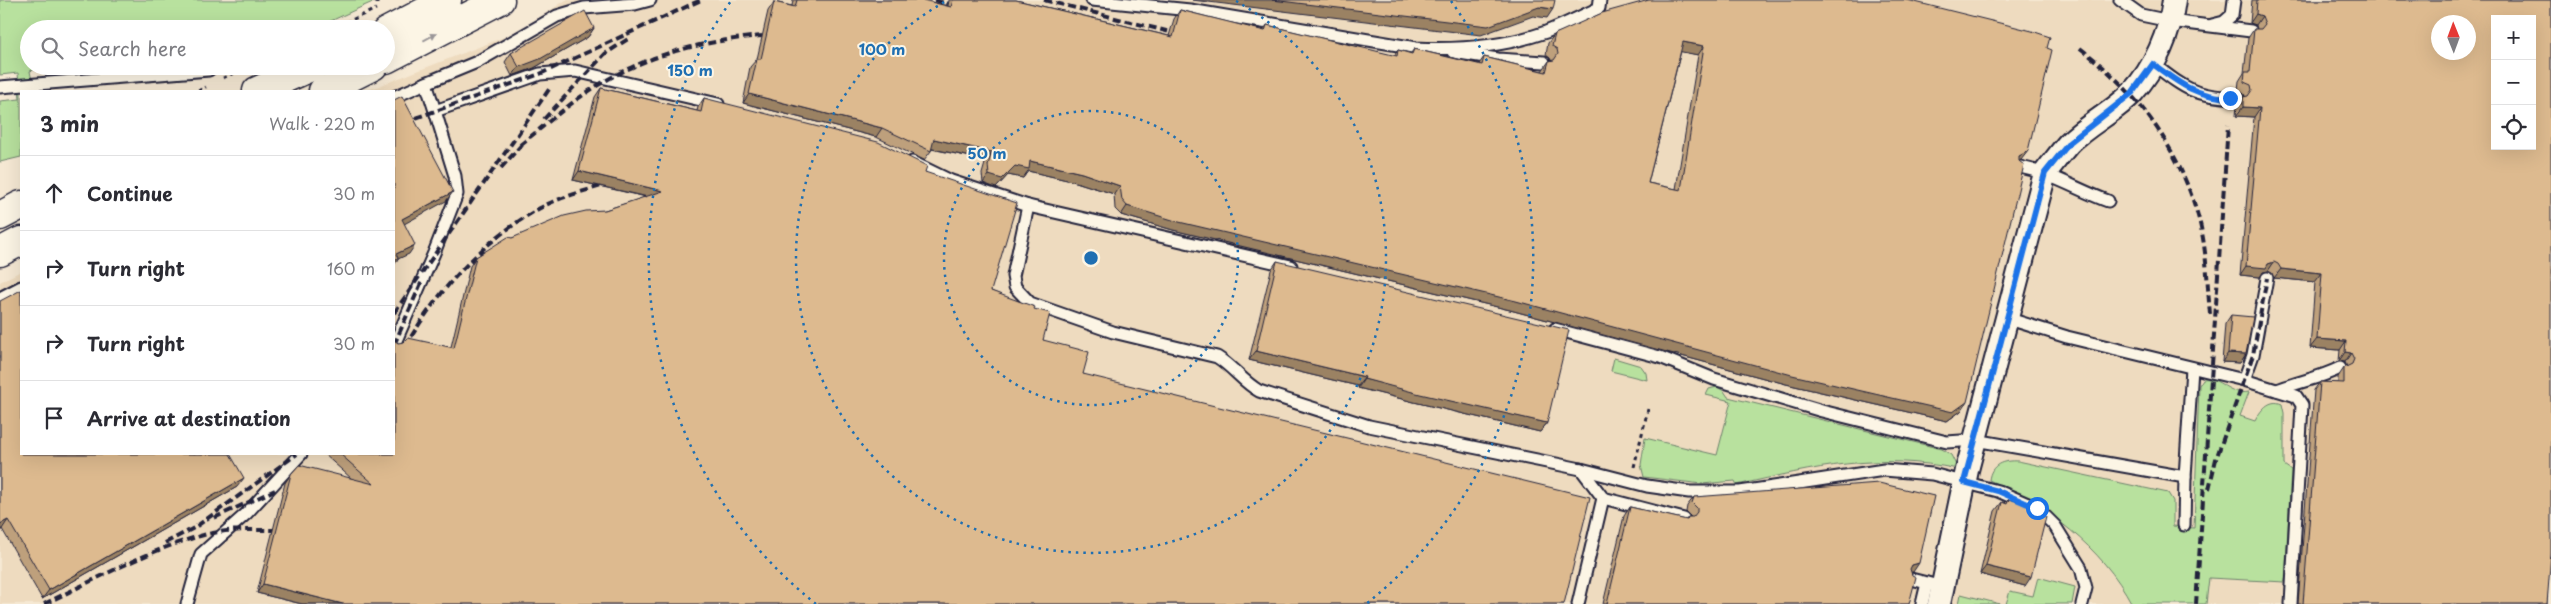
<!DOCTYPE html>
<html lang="en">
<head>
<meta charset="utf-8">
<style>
	body { margin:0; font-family:"Playpen Sans",sans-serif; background:#f7f7f7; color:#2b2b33 }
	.controls { position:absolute; right:15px; top:15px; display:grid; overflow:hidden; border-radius:0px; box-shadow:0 5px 20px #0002 }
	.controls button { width:45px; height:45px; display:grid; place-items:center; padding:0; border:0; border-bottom:1px solid #e1e1e2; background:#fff; color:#2b2b33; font:25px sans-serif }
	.compass { position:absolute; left:2431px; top:15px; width:45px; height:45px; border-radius:50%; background:#fff; box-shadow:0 5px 20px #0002; rotate:359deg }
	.stop { position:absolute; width:15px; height:15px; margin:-11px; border:4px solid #1a73e8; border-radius:50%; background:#fff }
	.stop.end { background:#1a73e8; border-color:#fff; box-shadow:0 1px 5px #0008 }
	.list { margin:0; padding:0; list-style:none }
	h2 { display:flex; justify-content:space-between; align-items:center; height:65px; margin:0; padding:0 20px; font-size:21px }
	h2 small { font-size:16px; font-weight:400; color:#7c7c81 }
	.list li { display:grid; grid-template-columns:32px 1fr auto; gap:15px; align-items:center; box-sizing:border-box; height:75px; padding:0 20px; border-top:1px solid #e1e1e2 }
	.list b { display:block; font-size:19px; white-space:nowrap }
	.list em { font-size:16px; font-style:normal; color:#7c7c81 }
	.icon { flex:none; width:28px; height:28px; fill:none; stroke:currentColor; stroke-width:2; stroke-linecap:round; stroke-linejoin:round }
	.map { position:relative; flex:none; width:2551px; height:604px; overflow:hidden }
	.search { position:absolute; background:#fff; box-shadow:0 5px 20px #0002; left:20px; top:20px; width:375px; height:55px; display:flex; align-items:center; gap:12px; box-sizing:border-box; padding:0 18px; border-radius:28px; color:#7c7c81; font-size:19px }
	.panel { position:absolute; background:#fff; box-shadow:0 5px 20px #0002; left:20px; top:90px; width:375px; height:365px; border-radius:0px }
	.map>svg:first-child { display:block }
	.built { fill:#eedbbf; fill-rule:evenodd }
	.green { fill:#b8e19e; stroke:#6d826c }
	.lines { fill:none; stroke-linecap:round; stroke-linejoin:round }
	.service-casing { stroke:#22223b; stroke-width:15 }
	.minor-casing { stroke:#22223b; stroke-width:26 }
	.primary-casing { stroke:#22223b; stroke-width:31 }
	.path { stroke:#22223b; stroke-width:3; stroke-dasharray:4 4; stroke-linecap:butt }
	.service { stroke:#fcf5e5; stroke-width:11 }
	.minor { stroke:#fcf5e5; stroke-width:22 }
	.primary { stroke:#fcf5e5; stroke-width:28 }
	.rail { stroke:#22223b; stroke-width:4; stroke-dasharray:8 4; stroke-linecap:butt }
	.wall { fill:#bea07b; stroke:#22223b; fill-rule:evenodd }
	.shaded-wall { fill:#9b8264; stroke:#22223b }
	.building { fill:#ddba8f; stroke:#22223b; fill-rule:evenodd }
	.oneway { fill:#9a9698 }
	.route { stroke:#1a73e8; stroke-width:6 }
	.ring { fill:none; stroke:#1f6fb2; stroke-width:2.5; stroke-dasharray:2.5 5 }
	.centre { fill:#1f6fb2; stroke:#fcf5e5; stroke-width:2.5 }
	.ring-label { font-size:15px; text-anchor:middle; font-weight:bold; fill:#1f6fb2; stroke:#fcf5e5; stroke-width:4; stroke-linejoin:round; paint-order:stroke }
</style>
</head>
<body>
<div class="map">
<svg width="2551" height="604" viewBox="0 0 2551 604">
	<rect width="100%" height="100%" fill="#f6e9d4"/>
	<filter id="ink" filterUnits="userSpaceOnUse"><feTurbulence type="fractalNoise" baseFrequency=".02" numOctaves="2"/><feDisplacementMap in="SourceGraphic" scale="10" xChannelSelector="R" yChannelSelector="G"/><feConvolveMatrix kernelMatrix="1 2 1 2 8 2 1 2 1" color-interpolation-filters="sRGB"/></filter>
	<g filter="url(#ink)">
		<path class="built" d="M566,0H2551V473L2541,604H0V282L21,271V454H394V91H366L517,32ZM2495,19H2532V146H2495ZM2438,22H2468V52H2438Z"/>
		<g class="green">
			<polygon points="0,0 377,0 313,29 29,29 29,66 46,66 30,71 34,91 21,91 21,157 0,162 0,101 20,99 18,73 0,75"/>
			<polygon points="1614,358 1641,366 1646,373 1647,380 1611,371"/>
			<path d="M2203,379C2220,376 2228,396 2249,392L2240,416L2255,421C2260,411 2269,398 2282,404L2284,413V465L2291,470L2285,582L2209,578L2206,604H2132C2102,547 2046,506 1989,480C1991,464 2003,460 2018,461L2168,493L2173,501V526L2194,528L2199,385Z"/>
			<path d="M1717,387L1724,391L1728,397L1942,449L1951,455L1958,469C1876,452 1817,467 1737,485L1735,481L1702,484L1644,477L1641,465L1645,438L1717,455L1731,401L1706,395L1709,389Z"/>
			<polygon points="2038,577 2075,587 2072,604 2006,604 2010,591 2033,596"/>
			<polygon points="1961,594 2000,604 1959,604"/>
		</g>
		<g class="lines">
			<defs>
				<g id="service">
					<path d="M1092,0L1190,10L1416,48C1459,50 1506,46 1546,32C1564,25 1582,16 1599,8L1600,0"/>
					<polyline points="2120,0 2141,15 2170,21 2251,31"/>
					<polyline points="2212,25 2224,22 2232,15 2234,0"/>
					<polyline points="1453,52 1498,59 1544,62"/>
					<path d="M2153,64C2187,90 2194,96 2238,98"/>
					<polyline points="426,83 477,62 557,16 584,8 635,4 650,0"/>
					<polyline points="0,87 209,70"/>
					<polyline points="394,97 426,83 435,111"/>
					<polyline points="912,162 951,181 1028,206 1291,266"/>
					<path d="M2020,167C2051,173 2078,190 2108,201"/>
					<path d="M1028,206L1013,276L1015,287L1030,303L1113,332L1217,357C1233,367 1243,382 1259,391L1369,426L1581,469L1603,498L1578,604"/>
					<polyline points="0,298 21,287"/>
					<polyline points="2006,318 2067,337 2244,380 2296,396 2302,405 2291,604"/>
					<polyline points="1555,329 1660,357 1714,379 1822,411 1947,442 1975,440 2185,477 2192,368"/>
					<polyline points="394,345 434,253 457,194 455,176 435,111 540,74 575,71 718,104"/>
					<polyline points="2244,380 2253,355 2267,278"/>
					<path d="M2277,390C2298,382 2320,378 2340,368"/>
					<polyline points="1581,469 1647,486 1689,492 1740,492 1884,470 1932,474 1998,491 2037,508 2055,526 2081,568 2086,588 2082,604"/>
					<polyline points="1603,498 1684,519"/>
					<polyline points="2184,525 2185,477"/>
					<polyline points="1911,579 1943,587"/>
					<polyline points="187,604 201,554 246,514 301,454"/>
					<polyline points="1922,604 1927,583"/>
				</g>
				<path id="minor" d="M1939,604L1967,470L2045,173C2053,163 2061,152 2069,143C2088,124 2114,112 2132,93C2155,68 2170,33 2174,0"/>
				<g id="primary">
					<polyline points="386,32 447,0"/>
					<polyline points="386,59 500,0"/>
					<polyline points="257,91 313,66"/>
					<polyline points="323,91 373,66"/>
					<polyline points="0,216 21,205"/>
					<polyline points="0,252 21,241"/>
				</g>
			</defs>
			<use href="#service" class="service-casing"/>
			<use href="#minor" class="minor-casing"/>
			<use href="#primary" class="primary-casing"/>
			<g class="path">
				<polyline points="377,0 377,8"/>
				<polyline points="331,29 376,9"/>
				<polyline points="223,78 248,66"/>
				<polyline points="198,91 206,87"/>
				<polyline points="1634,467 1648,409"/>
			</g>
			<use href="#service" class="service"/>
			<use href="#minor" class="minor"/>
			<use href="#primary" class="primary"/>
			<g class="rail">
				<polyline points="935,0 948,4"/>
				<polyline points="1044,0 1170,32"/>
				<path d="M2080,48C2137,92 2178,146 2198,216C2207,247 2207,282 2210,314"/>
				<polyline points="544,119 605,54 628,39"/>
				<polyline points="404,122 540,74 701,0"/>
				<path d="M520,145C543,127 565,107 589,91C641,56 700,41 762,36"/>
				<polyline points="501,168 524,142"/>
				<polyline points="394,313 550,88"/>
				<polyline points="394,345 422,281"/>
				<path d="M405,347C439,289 481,242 540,208C558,198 581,192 601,186"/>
				<polyline points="2209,489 2216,459 2253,355 2267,278"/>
				<polyline points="214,518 275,490"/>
				<polyline points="165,543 194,528 297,454"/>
				<path d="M44,604C95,580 146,551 200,536C223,529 250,530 273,530"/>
				<polyline points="2196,604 2228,125"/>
			</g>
		</g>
		<g class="wall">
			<path d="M793,0H923L948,6L949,0H1016L1169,36L1174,19L1180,10L1263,31L1267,25L1394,56L1398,50L1411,53L1414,49L1479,64L1484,57L1542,71L1549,61L1551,60L1550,58L1546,55L1548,43L1555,34L1649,0L2021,160L2019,161L1961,411L1947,421L1786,384L1510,310L1173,230L1121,215L1115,209L1114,194L1076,182L1028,171L1023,178L1008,175L996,188L983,183L982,174L986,160L931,149V151L924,160L876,137L743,103L750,67L757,59L768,11L774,2L792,6ZM1681,51L1698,55L1676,189L1648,183Z"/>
			<polygon points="2252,0 2551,0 2547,604 2298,604 2314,390 2320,382 2338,383 2338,377 2344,368 2347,367 2345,362 2339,361 2340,350 2310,348 2315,282 2274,278 2272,273 2268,271 2263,272 2260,277 2240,275 2254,117 2236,116 2237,105 2243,97 2245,96 2244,94 2238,90 2239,81 2244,73 2248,38 2254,29 2257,29 2256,25 2250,23"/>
			<polygon points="594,28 588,37 534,68 512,76 505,62 511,53"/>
			<polygon points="601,88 697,111 698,107 704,98 925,172 991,291 1034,309 1043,340 1083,374 1564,604 302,604 257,593 285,483 291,474 352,479 324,454 394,454 394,340 398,343 451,347 470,266 476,257 512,238 605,210 646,197 573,180 595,97"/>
			<polygon points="1277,261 1547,423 1540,432 1414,402 1358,388 1358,386 1249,360 1271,270"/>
			<polygon points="0,301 237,487 42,599 2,529 0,530"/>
			<polygon points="2231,315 2246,354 2240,363 2222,362 2225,324"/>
			<polygon points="1694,497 1913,572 1911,572 1909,604 1603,604 1624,516 1630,507 1686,520 1688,517 1691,517 1686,512 1687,506"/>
			<polygon points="2009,499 2025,586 1980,574 1995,511 2002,502 2005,503"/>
		</g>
		<g class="shaded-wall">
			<polygon points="1192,0 1272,0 1539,7 1553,9 1547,18 1533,16 1481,35"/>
			<polygon points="2256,14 2262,16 2256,25 2250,23"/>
			<polygon points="594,28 588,37 534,68 512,76 519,67"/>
			<polygon points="1683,42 1704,46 1698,55 1677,51"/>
			<polygon points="749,94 882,128 876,137 743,103"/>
			<polygon points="2243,107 2260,108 2254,117 2236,116"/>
			<polygon points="934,139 992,152 986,160 928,148"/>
			<polygon points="2028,151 2021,160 2013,165 2019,156"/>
			<polygon points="1030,161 1082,173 1120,186 1114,194 1076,182 1028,171 1023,178 1008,175 996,188 983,183 989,175 1015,166"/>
			<polygon points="579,171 663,191 657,199 573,180"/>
			<polygon points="453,192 446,201 395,229 402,219"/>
			<polygon points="1127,206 1967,402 1961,411 1947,421 1786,384 1510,310 1173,230 1121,215"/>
			<polygon points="415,245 409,254 398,259 394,265 394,257 396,254"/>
			<polygon points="2274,262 2268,271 2263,272 2260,277 2240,275 2246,266 2268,264"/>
			<polygon points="2281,269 2322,273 2315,282 2274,278"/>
			<polygon points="2317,339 2346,341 2340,350 2310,348"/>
			<polygon points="1256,351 1365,377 1358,386 1249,360"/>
			<polygon points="2345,352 2351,353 2345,362 2339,361"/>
			<polygon points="2228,353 2246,354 2240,363 2222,362"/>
			<polygon points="1364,379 1547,423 1540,432 1414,402 1358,388"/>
			<polygon points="244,478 237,487 42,599 49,590"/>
			<polygon points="8,520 2,529 0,530 0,524"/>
			<polygon points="1919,563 1913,572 1906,573 1912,565"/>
			<polygon points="1986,566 2031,577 2025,586 1980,574"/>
			<polygon points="263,584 343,604 302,604 257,593"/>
		</g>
		<g class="building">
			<path d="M797,0H923L951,7L953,0H1016L1173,37L1180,10L1265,31L1267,25L1397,56L1398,50L1412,54L1414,49L1482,65L1484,57L1546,72L1549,61L1554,60L1558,54L1557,49L1552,46L1555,34L1602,13L1649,0H1907L2032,31L2050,37L2047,48L2052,50L2028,151L2019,156V161L2024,165L1967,402L1953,412L1792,375L1516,301L1179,222L1127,206L1122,200L1120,186L1082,173L1030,161L1029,169L1015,166L1002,179L989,175L988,165L992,152L934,139L931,151L882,128L749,94L757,59H761L774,2L795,7ZM1683,42L1704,46L1681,190L1648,183Z"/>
			<polygon points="1272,0 1555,0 1553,9 1539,7 1488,26"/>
			<path d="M2257,0H2551V553L2547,604H2303L2320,382L2344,383V368L2352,364L2354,359L2351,353L2345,352L2346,341L2317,339L2322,273L2281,269L2278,264L2274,262L2268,264L2266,268L2246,266L2260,108L2243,107V97L2248,96L2252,90L2251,85L2244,82L2245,72H2250L2254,29H2261L2265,24L2262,16L2256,14ZM2495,19H2532V146H2495ZM2438,22H2468V52H2438Z"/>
			<polygon points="585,11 594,28 540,59 519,67 511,53"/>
			<polygon points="601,88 701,112 704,98 878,142 927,166 925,172 1017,203 991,291 1035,307 1034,309 1050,313 1043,340 1089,352 1083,374 1590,497 1564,604 343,604 263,584 291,474 299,465 374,484 340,454 394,454 394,340 398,343 404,342 408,338 454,348 476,257 508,237 512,238 564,216 586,211 605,210 663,191 579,171"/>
			<polygon points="402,96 453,192 402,219 415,245 396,254 398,258 394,260 394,100"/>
			<polygon points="1277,261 1569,330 1547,423 1420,394 1364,379 1365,377 1256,351"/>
			<polygon points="21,290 21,454 230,454 244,478 49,590 8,520 0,524 0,301"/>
			<polygon points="2231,315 2253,317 2246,354 2228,353"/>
			<polygon points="1879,483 1934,496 1919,563 1912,565 1910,569 1912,575 1916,577 1909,604 1607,604 1630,507 1687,520 1688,517 1693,517 1697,512 1697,508 1692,503 1694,497"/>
			<polygon points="2009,499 2024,502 2046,517 2031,577 1986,566 2002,502 2007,504"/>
		</g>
		<defs><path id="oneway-solid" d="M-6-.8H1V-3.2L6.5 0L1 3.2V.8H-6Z" transform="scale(1.25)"/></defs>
		<use class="oneway" href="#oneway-solid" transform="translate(430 37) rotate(-28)"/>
	</g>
	<g class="lines" filter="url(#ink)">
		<path class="route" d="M2037,508L1998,491L1964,482L2045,173L2070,142L2132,93L2153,64C2180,84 2195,96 2230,98"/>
	</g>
	<g class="ring">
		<circle cx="1091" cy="258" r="147"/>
		<path d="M1236 1A295 295 0 1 1 946 1"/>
		<path d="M816 604A442 442 0 0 1 731 1M1451 1A442 442 0 0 1 1366 604"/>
	</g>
	<circle cx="1091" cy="258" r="8" class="centre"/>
	<g class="ring-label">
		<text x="882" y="55">100 m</text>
		<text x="690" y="76">150 m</text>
		<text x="987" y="159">50 m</text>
	</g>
</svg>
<div class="controls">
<button>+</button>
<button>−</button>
<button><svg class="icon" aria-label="locate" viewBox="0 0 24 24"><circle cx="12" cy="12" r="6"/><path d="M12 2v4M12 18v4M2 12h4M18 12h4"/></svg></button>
</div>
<svg class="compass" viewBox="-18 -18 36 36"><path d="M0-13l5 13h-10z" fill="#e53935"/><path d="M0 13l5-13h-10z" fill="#7c7c81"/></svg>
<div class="stop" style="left:2037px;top:508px"></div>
<div class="stop end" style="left:2230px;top:98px"></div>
<div class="search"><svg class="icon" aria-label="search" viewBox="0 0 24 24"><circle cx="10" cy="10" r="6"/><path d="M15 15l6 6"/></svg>Search here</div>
<section class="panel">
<h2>3 min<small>Walk · 220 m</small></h2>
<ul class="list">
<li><svg class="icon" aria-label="ahead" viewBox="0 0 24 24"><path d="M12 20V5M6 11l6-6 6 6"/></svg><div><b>Continue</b></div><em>30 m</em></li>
<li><svg class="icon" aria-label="right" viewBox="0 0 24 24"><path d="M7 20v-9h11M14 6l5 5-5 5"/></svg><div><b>Turn right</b></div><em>160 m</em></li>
<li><svg class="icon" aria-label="right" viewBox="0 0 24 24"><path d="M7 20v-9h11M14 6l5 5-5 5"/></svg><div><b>Turn right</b></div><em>30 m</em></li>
<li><svg class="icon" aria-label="arrive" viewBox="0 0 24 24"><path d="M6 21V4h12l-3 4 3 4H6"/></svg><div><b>Arrive at destination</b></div></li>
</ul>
</section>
</div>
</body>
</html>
